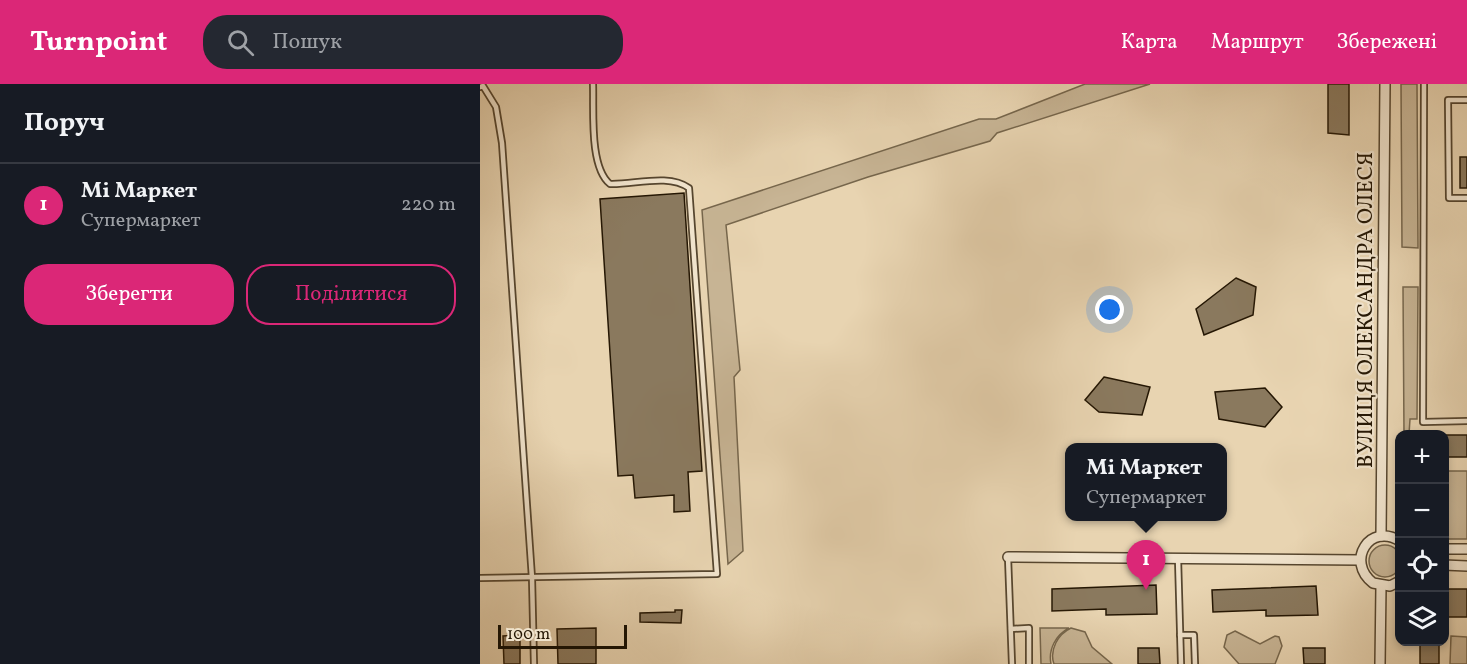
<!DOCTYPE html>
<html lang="uk">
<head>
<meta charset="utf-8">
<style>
	body { margin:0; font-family:Vollkorn,serif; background:#242831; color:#f1f3f6 }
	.controls { position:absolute; right:18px; bottom:18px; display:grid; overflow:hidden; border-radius:12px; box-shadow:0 3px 9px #0003 }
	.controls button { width:54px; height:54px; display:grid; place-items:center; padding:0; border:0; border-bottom:2px solid #363941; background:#171b24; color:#f1f3f6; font:30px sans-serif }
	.scale { position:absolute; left:18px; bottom:15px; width:129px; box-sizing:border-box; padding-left:6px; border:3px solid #251704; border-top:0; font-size:16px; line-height:21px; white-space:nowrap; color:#251704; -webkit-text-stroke:4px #f0e3cc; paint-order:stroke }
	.you { position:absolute; left:630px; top:226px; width:21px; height:21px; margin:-15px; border:4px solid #fff; border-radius:50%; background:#1a73e8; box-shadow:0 0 0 9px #1a73e833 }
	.badge { display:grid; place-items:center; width:39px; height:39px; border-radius:50%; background:#db2777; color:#fff; font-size:20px; font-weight:700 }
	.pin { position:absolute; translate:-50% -50px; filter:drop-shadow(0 2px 3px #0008) }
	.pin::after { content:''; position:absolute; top:32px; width:21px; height:18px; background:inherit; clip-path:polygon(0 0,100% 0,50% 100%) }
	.popup { position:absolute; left:585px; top:359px; width:162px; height:78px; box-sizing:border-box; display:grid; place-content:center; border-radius:12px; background:#171b24; filter:drop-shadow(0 2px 4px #0005); font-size:20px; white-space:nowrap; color:#9ea1a6 }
	.popup b { font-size:22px; color:#f1f3f6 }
	.popup::after { content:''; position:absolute; left:50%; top:100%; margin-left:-12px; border:12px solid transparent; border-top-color:#171b24 }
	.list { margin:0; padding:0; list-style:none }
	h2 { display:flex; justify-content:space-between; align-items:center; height:78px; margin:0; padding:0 24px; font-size:26px }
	h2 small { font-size:20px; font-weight:400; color:#9ea1a6 }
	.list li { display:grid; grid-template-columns:39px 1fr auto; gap:18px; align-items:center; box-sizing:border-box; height:84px; padding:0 24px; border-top:2px solid #363941 }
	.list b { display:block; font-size:22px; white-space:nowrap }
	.list p { margin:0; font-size:20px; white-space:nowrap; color:#9ea1a6 }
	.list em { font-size:20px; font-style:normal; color:#9ea1a6 }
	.actions { display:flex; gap:12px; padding:18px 24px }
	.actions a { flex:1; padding:14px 0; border:2px solid #db2777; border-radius:24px; text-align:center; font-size:21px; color:#db2777 }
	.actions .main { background:#db2777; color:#fff }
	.icon { flex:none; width:33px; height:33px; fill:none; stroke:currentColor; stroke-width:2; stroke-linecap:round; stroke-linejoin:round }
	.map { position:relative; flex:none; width:987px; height:580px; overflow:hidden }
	header { display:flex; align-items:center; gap:36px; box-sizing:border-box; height:84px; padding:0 30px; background:#db2777; color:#fff }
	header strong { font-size:28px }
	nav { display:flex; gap:33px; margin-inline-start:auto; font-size:21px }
	.search { width:420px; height:54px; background:#242831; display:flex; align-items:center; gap:15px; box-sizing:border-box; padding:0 21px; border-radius:24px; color:#9ea1a6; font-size:22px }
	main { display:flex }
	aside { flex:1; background:#171b24 }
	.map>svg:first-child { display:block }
	.green { fill:#c7b494; stroke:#76664c; stroke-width:1.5 }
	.building { fill:#8a795e; stroke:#251704; stroke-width:1.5 }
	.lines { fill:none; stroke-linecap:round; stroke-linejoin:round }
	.lane-casing { stroke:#56462f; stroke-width:8 }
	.street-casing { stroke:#56462f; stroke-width:12 }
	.lane { stroke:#f0e3cc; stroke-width:4.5 }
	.street { stroke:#f0e3cc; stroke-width:9 }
	.labels { text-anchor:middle; stroke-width:4.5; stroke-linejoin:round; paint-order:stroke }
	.street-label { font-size:22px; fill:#251704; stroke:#f0e3cc }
</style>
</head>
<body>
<header>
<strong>Turnpoint</strong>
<div class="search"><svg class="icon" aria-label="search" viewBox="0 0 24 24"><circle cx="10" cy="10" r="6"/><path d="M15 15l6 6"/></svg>Пошук</div>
<nav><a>Карта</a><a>Маршрут</a><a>Збережені</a></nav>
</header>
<main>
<aside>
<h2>Поруч<small></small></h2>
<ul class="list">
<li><span class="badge">1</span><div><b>Мі Маркет</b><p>Супермаркет</p></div><em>220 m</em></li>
</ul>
<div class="actions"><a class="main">Зберегти</a><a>Поділитися</a></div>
</aside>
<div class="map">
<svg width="987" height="580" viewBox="0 0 987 580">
	<rect width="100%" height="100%" fill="#e8d4b1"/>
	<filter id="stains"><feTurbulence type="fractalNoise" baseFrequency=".00333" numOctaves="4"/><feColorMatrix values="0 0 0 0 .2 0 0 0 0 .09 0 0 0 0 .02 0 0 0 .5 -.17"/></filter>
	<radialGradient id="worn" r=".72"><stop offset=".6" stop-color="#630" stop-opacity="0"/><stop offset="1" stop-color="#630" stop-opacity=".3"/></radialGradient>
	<g class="green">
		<polygon points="605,0 670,0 517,49 510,57 388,93 246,141 260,286 254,293 263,467 248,480 222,126 499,35 516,35"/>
		<polygon points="921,0 937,0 938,164 922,163"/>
		<polygon points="923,203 938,203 937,335 930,335 929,350 924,350"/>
		<rect x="965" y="387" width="22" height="68"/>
		<circle cx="905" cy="477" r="16"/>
		<path d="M560,544H589C576,551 568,565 571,580H561Z"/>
		<path d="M591,544L605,548L612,563L632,580H574C569,566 578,550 591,544Z"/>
		<polygon points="755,547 780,560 795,552 799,553 802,562 795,580 759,580 744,563 747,551"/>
		<polygon points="971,552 987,553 987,580 970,580"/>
	</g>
	<g class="building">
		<polygon points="848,0 869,0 869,51 848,49"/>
		<rect x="980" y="73" width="7" height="31"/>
		<polygon points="204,109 222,387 208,388 210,427 194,428 194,411 155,414 153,391 138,392 120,115"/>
		<polygon points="756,194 776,203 773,231 724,251 716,225"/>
		<polygon points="624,293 670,303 662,331 619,328 605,316"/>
		<polygon points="785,304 802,323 785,343 739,335 735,308"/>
		<rect x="964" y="351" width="23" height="22"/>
		<polygon points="676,501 677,530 626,531 626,525 572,527 572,505"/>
		<polygon points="836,502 838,531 786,532 786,526 733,528 732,506"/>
		<rect x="964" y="505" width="23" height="28"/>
		<polygon points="195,526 202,526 201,539 160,538 160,529 195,528"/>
		<polygon points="116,544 116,580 78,580 77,545"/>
		<polygon points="40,551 40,580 24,580 23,552"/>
		<rect x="940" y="558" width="19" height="22"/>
		<polygon points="658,564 679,564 680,580 658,580"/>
		<polygon points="823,564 845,564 845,580 824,580"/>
	</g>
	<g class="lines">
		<defs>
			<g id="lane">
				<polyline points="944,0 943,338 987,337"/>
				<polyline points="0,3 3,2 16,23 22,59 52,494 54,580"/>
				<polyline points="987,16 968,16 969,114 987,114"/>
				<polyline points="528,473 532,580"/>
				<polyline points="698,474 701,580"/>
				<path d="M0,494L237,490L209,104C188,89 154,101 130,100C109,83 114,26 113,0"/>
				<polyline points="531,545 549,544 549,580"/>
				<polyline points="700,551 714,551 715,580"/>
			</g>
			<g id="street">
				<polyline points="901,452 905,0"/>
				<path d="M920,457C890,438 865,477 893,499L910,502L920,497"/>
				<polyline points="964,465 987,465"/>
				<polyline points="528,473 880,476"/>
				<polyline points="964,481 987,482"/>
				<polyline points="900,580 901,502"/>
			</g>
		</defs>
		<use href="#lane" class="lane-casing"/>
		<use href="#street" class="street-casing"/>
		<use href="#lane" class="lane"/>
		<use href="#street" class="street"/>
	</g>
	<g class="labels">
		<g class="street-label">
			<text transform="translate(884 226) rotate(-90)" y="8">ВУЛИЦЯ ОЛЕКСАНДРА ОЛЕСЯ</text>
		</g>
	</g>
	<rect width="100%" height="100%" filter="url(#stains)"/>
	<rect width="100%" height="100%" fill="url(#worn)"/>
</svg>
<div class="controls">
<button>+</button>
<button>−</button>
<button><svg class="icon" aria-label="locate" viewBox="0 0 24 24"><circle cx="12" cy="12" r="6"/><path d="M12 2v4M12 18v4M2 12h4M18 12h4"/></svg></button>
<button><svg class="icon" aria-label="layers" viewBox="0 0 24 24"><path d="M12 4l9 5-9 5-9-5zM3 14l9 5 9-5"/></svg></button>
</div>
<div class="scale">100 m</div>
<div class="you"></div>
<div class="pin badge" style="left:666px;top:506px">1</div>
<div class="popup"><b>Мі Маркет</b>Супермаркет</div>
</div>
</main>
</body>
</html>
